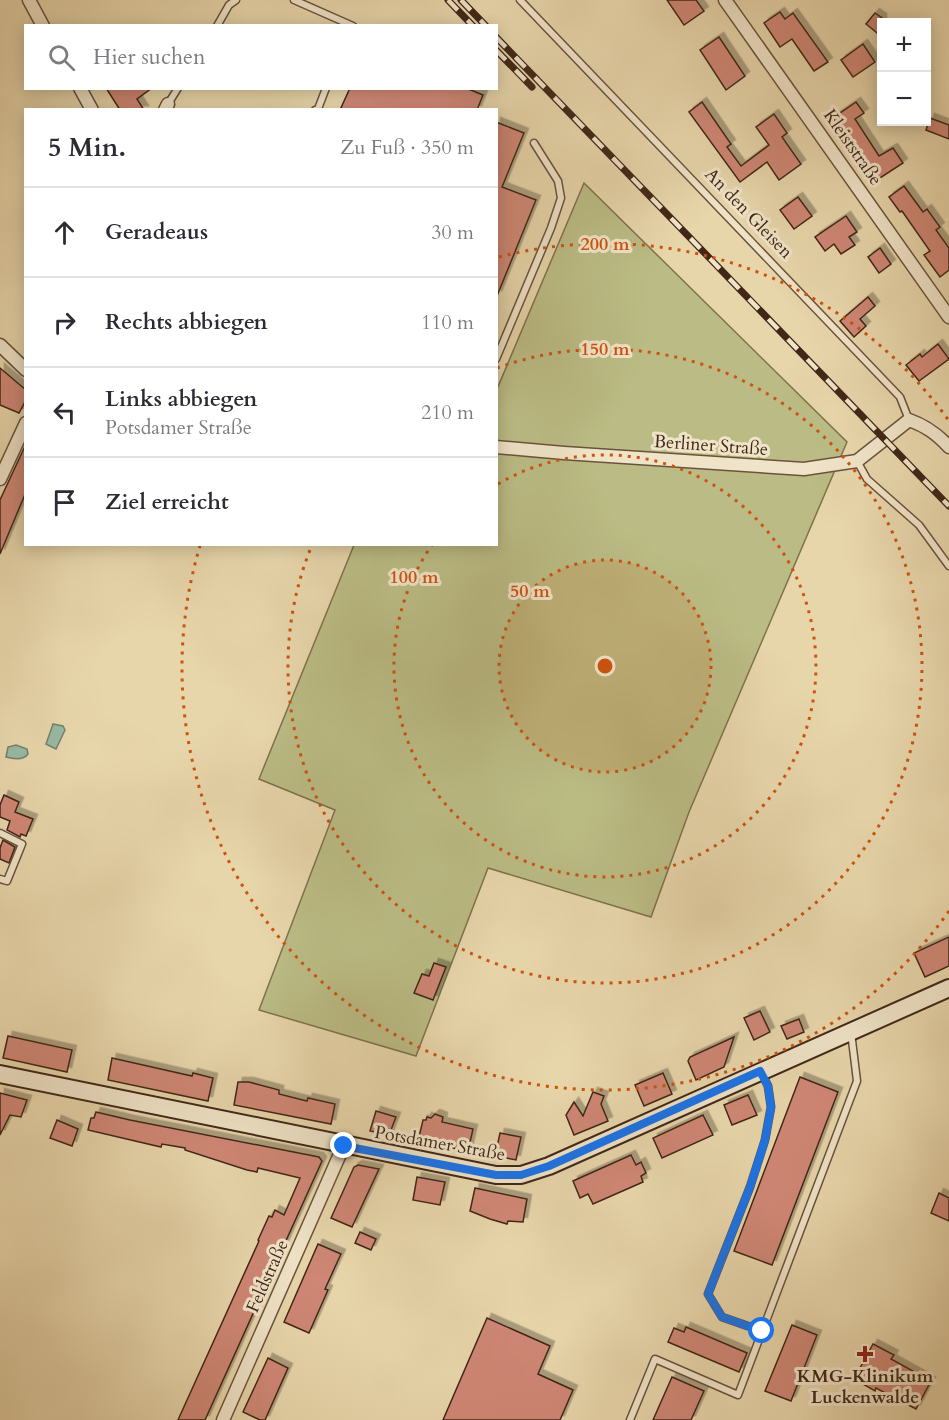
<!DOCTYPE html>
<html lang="de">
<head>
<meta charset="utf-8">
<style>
	body { margin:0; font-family:Cardo,serif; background:#f2f2f3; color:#2b2b33 }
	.controls { position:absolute; right:18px; top:18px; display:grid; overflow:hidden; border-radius:0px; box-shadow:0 3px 15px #0003 }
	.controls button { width:54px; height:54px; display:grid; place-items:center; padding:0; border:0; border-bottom:2px solid #e1e1e2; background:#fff; color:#2b2b33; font:30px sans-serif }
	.stop { position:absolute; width:18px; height:18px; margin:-14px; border:4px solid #1a73e8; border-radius:50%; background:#fff }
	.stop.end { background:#1a73e8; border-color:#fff; box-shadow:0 2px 6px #0008 }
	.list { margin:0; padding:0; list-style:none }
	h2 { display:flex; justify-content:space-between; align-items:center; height:78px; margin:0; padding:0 24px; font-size:26px }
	h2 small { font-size:20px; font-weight:400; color:#7c7c81 }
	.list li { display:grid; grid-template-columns:39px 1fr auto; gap:18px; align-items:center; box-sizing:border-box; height:90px; padding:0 24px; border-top:2px solid #e1e1e2 }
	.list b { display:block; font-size:22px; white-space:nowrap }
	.list p { margin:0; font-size:20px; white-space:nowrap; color:#7c7c81 }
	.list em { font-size:20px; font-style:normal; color:#7c7c81 }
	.icon { flex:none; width:33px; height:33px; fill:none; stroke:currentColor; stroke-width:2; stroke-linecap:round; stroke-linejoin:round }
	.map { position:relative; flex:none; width:949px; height:1420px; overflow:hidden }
	.search { position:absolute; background:#fff; box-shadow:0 3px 15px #0003; left:24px; top:24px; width:474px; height:66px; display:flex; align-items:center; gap:15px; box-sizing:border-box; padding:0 21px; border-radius:0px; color:#7c7c81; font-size:22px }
	.panel { position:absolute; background:#fff; box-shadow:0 3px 15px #0003; left:24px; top:108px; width:474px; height:438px; border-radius:0px }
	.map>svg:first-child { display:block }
	.green { fill:#bbbc85; stroke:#7e724e; stroke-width:1.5 }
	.water { fill:#98baa4; stroke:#757f6c; stroke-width:1.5 }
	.building { fill:#cf8774; stroke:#402717; stroke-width:1.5; filter:url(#shadow) }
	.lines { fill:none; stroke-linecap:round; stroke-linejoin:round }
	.lane-casing { stroke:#6a533c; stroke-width:9 }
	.street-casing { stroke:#6a533c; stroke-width:15 }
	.secondary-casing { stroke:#402717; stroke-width:20 }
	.lane { stroke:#f0e4c8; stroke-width:6 }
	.street { stroke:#f0e4c8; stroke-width:12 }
	.secondary { stroke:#f0e4c8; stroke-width:16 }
	.rail-casing { stroke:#402717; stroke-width:7 }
	.rail { stroke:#f0e4c8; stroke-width:4.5; stroke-dasharray:14; stroke-linecap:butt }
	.route { stroke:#1a73e8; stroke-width:8 }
	.ring { fill:none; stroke:#cf520e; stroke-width:3; stroke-dasharray:3 6 }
	.poi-dot { fill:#8f2418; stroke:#f0e4c8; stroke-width:2 }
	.labels { text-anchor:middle; stroke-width:6; stroke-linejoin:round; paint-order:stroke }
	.street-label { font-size:18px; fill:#402717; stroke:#f0e4c8 }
	.poi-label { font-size:18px; font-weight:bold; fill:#402717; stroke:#f0e4c8 }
	.centre { fill:#cf520e; stroke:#f0e4c8; stroke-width:3 }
	.ring-label { font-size:18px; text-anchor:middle; font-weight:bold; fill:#cf520e; stroke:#f0e4c8; stroke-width:6; stroke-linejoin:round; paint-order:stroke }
</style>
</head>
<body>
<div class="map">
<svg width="949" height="1420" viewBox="0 0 949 1420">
	<defs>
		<filter id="shadow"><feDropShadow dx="4.5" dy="-4.5" stdDeviation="0" flood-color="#0004"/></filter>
	</defs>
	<rect width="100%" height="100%" fill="#e8d6ab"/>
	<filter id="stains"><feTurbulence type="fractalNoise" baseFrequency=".00333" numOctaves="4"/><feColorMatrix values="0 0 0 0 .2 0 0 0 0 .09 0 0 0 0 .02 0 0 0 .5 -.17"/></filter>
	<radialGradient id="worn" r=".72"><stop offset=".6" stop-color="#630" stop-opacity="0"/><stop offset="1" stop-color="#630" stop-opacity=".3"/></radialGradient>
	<polygon class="green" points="584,183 847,442 689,812 651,917 488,868 416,1056 259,1010 335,810 259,779 354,545 496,544 497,389"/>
	<g class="water">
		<polygon points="53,724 63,726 65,730 56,749 46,744"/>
		<path d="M16,745L27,749L28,754C23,761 13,759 6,757L8,747Z"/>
	</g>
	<g class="building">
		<polygon points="667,0 696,0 704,11 684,25"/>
		<polygon points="780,12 785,19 793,13 828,62 814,71 792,39 780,47 764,23"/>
		<polygon points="875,13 882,18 882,37 866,24"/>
		<polygon points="719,37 745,76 726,90 700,50"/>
		<polygon points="863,44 875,62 853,77 841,60"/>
		<polygon points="106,88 152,88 137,99 144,110 120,110"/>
		<polygon points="350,88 466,88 483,95 477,110 340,110"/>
		<polygon points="702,102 731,144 727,147 741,166 769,145 756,127 774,114 787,133 782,137 801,164 779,180 767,162 740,182 689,112"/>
		<polygon points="856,102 864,113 855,119 879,156 893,148 903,163 877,180 843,128 841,130 833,118"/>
		<polygon points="930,118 949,125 949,139 926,130"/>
		<polygon points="496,122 524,133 502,187 536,200 497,296"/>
		<polygon points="904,186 923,212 927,209 940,227 936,230 949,248 949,270 940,277 924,255 930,251 902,211 900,212 889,197"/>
		<polygon points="798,197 812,216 794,229 780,210"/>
		<polygon points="846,216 857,232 849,237 855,245 841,254 834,244 825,251 815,237"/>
		<polygon points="880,248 891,264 879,273 868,257"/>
		<polygon points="868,297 875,306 860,319 866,326 854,337 840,321"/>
		<polygon points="938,344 949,359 919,381 906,365 920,354 922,357"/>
		<polygon points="0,368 26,390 26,400 19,413 0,405"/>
		<polygon points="26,444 26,492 0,554 0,500"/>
		<polygon points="4,795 19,802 15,812 33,819 26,836 21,834 20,837 7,830 10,821 0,817 0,805"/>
		<polygon points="3,840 15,847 9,863 0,859 0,848"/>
		<polygon points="949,937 949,966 925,977 914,953"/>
		<polygon points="434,963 446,967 433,1000 414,993 422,974 429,976"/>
		<polygon points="760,1011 770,1032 754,1040 744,1018"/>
		<polygon points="799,1019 804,1032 787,1039 781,1026"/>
		<polygon points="8,1036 72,1050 67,1072 3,1058"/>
		<polygon points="734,1037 724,1067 696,1080 688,1061 690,1057"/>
		<polygon points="112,1058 192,1076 193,1073 213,1078 208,1101 108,1080"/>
		<polygon points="663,1073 672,1094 644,1106 635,1085"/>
		<polygon points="800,1077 838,1092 772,1265 734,1251"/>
		<polygon points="238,1082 249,1082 279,1090 279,1094 307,1101 308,1098 335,1104 331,1124 234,1105"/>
		<polygon points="593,1092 604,1096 601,1104 608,1121 574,1135 566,1115 574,1102 583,1116"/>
		<polygon points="0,1093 27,1100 21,1117 10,1115 0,1135"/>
		<polygon points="748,1095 757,1115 732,1125 724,1105"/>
		<polygon points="376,1111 396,1117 389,1135 370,1131"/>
		<polygon points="96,1112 130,1120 319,1157 322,1161 205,1420 178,1420 259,1241 258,1240 269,1216 272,1217 275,1210 284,1215 300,1178 258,1168 257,1172 247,1170 185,1150 185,1148 162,1144 161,1147 88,1130 91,1118 94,1118"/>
		<polygon points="435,1114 443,1117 442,1122 473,1129 468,1151 418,1141 423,1120 426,1120 427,1117 431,1118"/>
		<polygon points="703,1115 713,1135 662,1158 653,1138"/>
		<polygon points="57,1120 78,1129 72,1146 50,1138"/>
		<polygon points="500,1133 521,1137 516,1160 495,1156"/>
		<polygon points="631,1155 636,1165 641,1162 646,1173 641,1176 643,1182 593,1204 588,1194 580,1198 573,1181"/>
		<polygon points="358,1165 379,1169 352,1227 331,1218 354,1167"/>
		<polygon points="417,1177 445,1182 440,1205 413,1200"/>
		<polygon points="475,1188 527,1199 523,1222 508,1221 507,1224 490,1219 470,1211"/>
		<polygon points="939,1193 949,1198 949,1221 931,1213"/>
		<polygon points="360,1232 376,1239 371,1250 355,1243"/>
		<polygon points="318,1244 341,1254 325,1289 328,1290 309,1333 284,1322"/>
		<polygon points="487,1318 550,1346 538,1374 573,1390 560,1420 443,1420"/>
		<polygon points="792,1325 817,1335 791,1401 765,1391"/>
		<polygon points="686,1327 747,1353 739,1372 668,1342 674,1328 684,1332"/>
		<polygon points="873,1344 894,1355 891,1359 931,1381 916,1409 876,1388 875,1391 854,1379"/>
		<polygon points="268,1358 288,1368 265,1420 260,1420 243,1412"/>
		<polygon points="672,1377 704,1391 691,1420 653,1420"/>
	</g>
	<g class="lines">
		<defs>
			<g id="lane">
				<polyline points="294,0 353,26"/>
				<polyline points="520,0 900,397 909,420"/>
				<polyline points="217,26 229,5 236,0"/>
				<polyline points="168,104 178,88"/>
				<polyline points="315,110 318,109 326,88"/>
				<polyline points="496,359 551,228 561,198 558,181 534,143"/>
				<polyline points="857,461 867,479 919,525 949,566"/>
				<polyline points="0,833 22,844 7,881 0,879"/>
				<polyline points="762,1074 768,1086 771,1107 765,1140 750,1187 708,1294 722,1317 762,1331"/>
				<polyline points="630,1420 655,1359 738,1395 857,1081 851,1032"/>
			</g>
			<g id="street">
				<polyline points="29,0 43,26"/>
				<polyline points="725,0 949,317"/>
				<polyline points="80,88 92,110"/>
				<polyline points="165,110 168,104"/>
				<polyline points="0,345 26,370"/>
				<path d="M496,447L564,453L804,469L857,461L909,420C926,426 937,434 949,447"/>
				<polyline points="0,479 26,423"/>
				<polyline points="223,1420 344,1145"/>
			</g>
			<polyline id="secondary" points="0,1074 496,1175 521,1175 549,1166 949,988"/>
		</defs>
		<use href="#lane" class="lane-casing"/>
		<use href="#street" class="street-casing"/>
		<use href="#secondary" class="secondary-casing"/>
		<use href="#lane" class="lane"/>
		<use href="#street" class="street"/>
		<use href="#secondary" class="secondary"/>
		<defs>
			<g id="rail">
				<polyline points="448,0 473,26"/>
				<polyline points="461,0 486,26"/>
				<polyline points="496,37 949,506"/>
				<polyline points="496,50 532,87"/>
			</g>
		</defs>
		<use href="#rail" class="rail-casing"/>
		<use href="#rail" class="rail"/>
	</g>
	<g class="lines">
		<polyline class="route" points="344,1146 496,1175 521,1175 549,1166 760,1071 768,1086 771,1107 765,1140 750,1187 708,1294 722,1317 762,1331"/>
	</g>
	<circle cx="605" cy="666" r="106" fill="#cf520e" fill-opacity=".12"/>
	<g class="ring">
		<circle cx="605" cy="666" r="106"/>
		<path d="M498 484A211 211 0 1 1 432 545"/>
		<path d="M497 368A317 317 0 1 1 312 545"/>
		<path d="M949 911A422 422 0 0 1 200 546M499 257A422 422 0 0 1 949 421"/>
	</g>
	<path class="poi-dot" d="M862 1345h6v6h6v6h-6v6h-6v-6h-6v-6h6z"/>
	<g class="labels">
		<g class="street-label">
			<text transform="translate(853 147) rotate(55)" y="6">Kleiststraße</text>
			<text transform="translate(749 213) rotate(46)" y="6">An den Gleisen</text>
			<text transform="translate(711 445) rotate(4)" y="6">Berliner Straße</text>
			<text transform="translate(440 1143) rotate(10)" y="6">Potsdamer Straße</text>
			<text transform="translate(267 1276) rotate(-66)" y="6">Feldstraße</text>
		</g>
		<g class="poi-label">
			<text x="865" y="1382">KMG-Klinikum<tspan x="865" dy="21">Luckenwalde</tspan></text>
		</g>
	</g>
	<circle cx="605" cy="666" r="9" class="centre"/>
	<g class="ring-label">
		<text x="605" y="250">200 m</text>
		<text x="605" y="355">150 m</text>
		<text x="414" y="583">100 m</text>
		<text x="530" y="597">50 m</text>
	</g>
	<rect width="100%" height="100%" filter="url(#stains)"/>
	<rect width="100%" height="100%" fill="url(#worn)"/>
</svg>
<div class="controls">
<button>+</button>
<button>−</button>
</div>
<div class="stop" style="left:762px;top:1331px"></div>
<div class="stop end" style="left:344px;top:1146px"></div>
<div class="search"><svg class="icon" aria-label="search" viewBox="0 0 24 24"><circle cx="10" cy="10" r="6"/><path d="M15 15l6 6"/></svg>Hier suchen</div>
<section class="panel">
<h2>5 Min.<small>Zu Fuß · 350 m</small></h2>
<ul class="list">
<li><svg class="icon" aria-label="ahead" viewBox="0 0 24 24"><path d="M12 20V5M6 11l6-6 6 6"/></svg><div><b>Geradeaus</b></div><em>30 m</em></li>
<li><svg class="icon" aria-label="right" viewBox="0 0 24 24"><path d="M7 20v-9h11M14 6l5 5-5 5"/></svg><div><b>Rechts abbiegen</b></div><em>110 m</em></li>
<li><svg class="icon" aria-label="left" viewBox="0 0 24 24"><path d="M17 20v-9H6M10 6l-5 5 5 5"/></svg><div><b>Links abbiegen</b><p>Potsdamer Straße</p></div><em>210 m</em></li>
<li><svg class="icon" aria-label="arrive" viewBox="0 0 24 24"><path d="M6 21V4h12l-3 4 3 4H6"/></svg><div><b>Ziel erreicht</b></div></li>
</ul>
</section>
</div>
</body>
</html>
